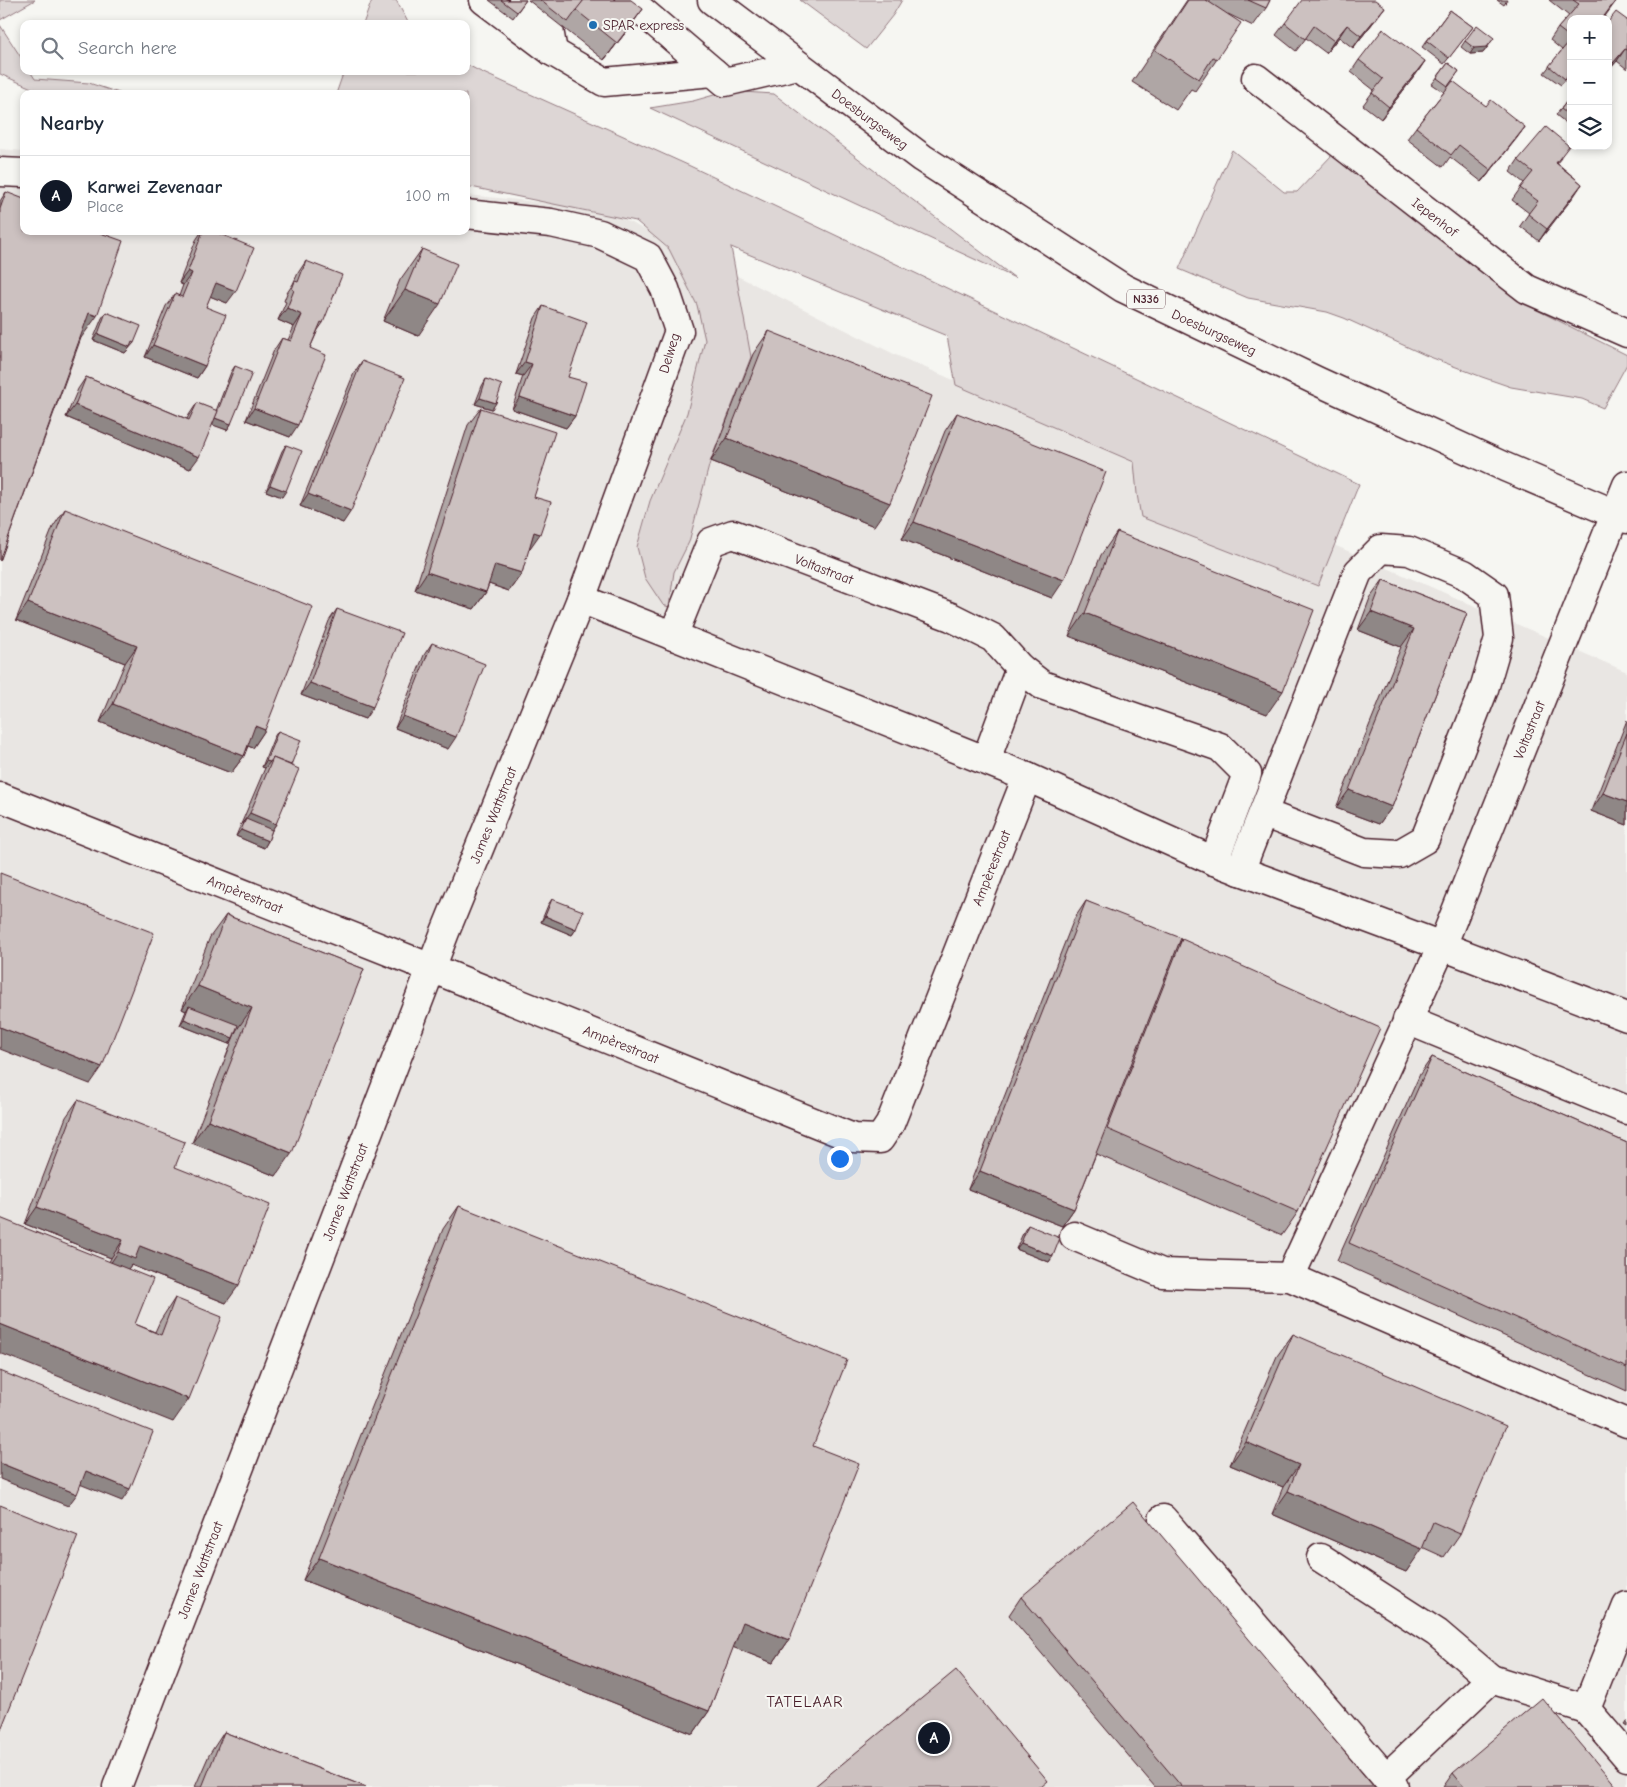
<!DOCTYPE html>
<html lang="en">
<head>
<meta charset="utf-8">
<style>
	body { margin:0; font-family:"Comic Neue",sans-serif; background:#f2f2f3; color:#1f2937 }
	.controls { position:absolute; right:15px; top:15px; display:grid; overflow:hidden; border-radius:10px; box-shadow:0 2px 8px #0003 }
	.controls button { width:45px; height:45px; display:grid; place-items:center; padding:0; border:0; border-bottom:1px solid #e0e1e3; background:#fff; color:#1f2937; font:25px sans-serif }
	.you { position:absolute; left:839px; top:1158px; width:18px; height:18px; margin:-12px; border:4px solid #fff; border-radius:50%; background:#1a73e8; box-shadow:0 0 0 8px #1a73e833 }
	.badge { display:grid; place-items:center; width:32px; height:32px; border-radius:50%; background:#111827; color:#fff; font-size:16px; font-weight:700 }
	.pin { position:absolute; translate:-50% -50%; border:2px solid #fff; box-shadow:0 1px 5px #0006 }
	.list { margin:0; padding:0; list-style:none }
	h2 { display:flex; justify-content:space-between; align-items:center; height:65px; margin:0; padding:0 20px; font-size:21px }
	h2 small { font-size:16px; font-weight:400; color:#747a83 }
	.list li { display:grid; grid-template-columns:32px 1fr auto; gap:15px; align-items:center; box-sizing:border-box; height:80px; padding:0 20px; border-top:1px solid #e0e1e3 }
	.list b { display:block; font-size:19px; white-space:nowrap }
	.list p { margin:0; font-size:16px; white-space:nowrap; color:#747a83 }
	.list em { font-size:16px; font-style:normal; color:#747a83 }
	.icon { flex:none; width:28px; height:28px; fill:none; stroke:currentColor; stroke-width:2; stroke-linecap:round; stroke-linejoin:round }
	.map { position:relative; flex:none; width:1627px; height:1787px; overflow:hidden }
	.search { position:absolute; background:#fff; box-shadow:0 2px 8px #0003; left:20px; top:20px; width:450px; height:55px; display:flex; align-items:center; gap:12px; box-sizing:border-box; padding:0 18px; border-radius:10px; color:#747a83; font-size:19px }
	.panel { position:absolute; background:#fff; box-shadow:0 2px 8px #0003; left:20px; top:90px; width:450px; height:145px; border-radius:10px }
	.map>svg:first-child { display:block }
	.built { fill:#e9e6e3 }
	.green { fill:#ddd6d5; stroke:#947a80 }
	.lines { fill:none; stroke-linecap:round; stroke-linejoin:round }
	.minor-casing { stroke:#4a1f2b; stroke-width:31 }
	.major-casing { stroke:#4a1f2b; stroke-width:31 }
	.minor { stroke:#f6f6f2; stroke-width:28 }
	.major { stroke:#f6f6f2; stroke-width:28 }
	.wall { fill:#afa6a5; stroke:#4a1f2b }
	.shaded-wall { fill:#8f8786; stroke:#4a1f2b }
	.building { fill:#ccc1c0; stroke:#4a1f2b }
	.poi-dot { fill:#1f6fb2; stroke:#f6f6f2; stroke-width:2 }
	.labels { text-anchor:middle; stroke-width:4; stroke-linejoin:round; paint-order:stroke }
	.shield { fill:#f6f6f2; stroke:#7e6067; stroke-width:1 }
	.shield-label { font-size:12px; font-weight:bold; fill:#4a1f2b }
	.poi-label { font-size:14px; fill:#4a1f2b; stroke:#f6f6f2; text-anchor:start }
	.street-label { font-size:14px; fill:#4a1f2b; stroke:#f6f6f2 }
	.quarter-label { font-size:16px; letter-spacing:1px; fill:#4a1f2b; stroke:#f6f6f2 }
</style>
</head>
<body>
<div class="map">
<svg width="1627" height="1787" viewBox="0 0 1627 1787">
	<rect width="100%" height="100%" fill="#f6f6f2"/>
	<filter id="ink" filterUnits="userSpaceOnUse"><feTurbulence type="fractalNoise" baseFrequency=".02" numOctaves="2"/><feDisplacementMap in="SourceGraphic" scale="10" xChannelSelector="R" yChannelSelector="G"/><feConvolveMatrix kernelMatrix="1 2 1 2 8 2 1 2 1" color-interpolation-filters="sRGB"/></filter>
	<g filter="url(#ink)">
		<polygon class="built" points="0,149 24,151 24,231 466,231 466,195 601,208 898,356 1627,672 1627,1787 0,1787"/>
		<g class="green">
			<polygon points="0,0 35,0 0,20"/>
			<polygon points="372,0 396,0 409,24 363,24"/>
			<polygon points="800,0 902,0 893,15 866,49"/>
			<polygon points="0,25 24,62 24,71 30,71 35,79 89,83 122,94 45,94 0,74"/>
			<polygon points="466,64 479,71 690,166 1359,484 1318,586 1141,517 1137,494 1134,462 956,385 947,336 731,247 751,357 710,462 689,542 674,572 669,607 663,605 645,578 637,547 650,501 687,413 705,340 697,305 669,249 636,221 466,186 466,94 336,94 344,71 466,71"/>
			<polygon points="728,91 774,94 1015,278 650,108 693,101"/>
			<polygon points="1232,150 1284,192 1297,192 1332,155 1344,157 1535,309 1627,355 1627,364 1603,408 1582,399 1511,387 1482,377 1425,355 1344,318 1327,312 1248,298 1179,269"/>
		</g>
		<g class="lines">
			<defs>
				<g id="minor">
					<polyline points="484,0 553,52 604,82 713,72"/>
					<polyline points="523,0 547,18 553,52"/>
					<polyline points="629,0 725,82 798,65"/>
					<polyline points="1256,78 1527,289 1627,333"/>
					<polyline points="0,172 24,173"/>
					<polyline points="581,599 1027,777 1214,861 1442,946 1627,1017"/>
					<polyline points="673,636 711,542 733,534 951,617 993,638 1020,668 1042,685 1220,747 1247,774 1214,861"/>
					<polyline points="986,760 1020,668"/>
					<polyline points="0,797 431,968 853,1138 880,1139 890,1124 1027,777"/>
					<polyline points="1240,871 1358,572 1381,549 1409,551 1464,574 1494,595 1499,638 1484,689 1425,839 1399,854 1364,852 1263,813"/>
					<polyline points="1407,1020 1627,1110"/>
					<polyline points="1074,1236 1162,1273 1290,1277 1627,1423"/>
					<polyline points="1290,1277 1442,946 1627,485"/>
					<polyline points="1163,1519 1394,1787"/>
					<polyline points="1321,1558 1437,1633 1491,1679"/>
					<polyline points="1586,1709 1627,1757"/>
					<polyline points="1386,1778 1491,1679 1586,1709 1627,1606"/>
					<polyline points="117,1787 445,932 581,599 679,331 665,289 648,257 600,234 551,223 466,214"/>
				</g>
				<polyline id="major" points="712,0 922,158 1123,288 1317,381 1505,467 1627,519"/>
			</defs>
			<use href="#minor" class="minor-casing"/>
			<use href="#major" class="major-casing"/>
			<use href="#minor" class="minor"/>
			<use href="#major" class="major"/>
		</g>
		<g class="wall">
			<polygon points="489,0 526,0 513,18"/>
			<polygon points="528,0 631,0 630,27 604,60"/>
			<polygon points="1187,0 1270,0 1266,8 1253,26 1228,14 1217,59 1195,91 1191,89 1176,110 1132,82"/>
			<polygon points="1497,0 1507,0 1504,5"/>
			<polygon points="1549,0 1617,0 1571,19 1571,73 1561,85 1544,73 1562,50 1550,40 1558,28 1569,16"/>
			<polygon points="1450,10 1473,27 1444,64 1422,47"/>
			<polygon points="1376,19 1353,48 1339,37 1326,53 1306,38 1296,51 1276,35 1285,23"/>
			<polygon points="1627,20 1627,69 1617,61 1608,71 1608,22"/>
			<polygon points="1465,41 1490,44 1483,53 1470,54 1461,47"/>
			<polygon points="1359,60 1425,61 1417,73 1381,119 1363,105 1374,90 1351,72"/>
			<polygon points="1448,63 1459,71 1446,89 1486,106 1525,127 1482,182 1450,157 1443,167 1407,139 1416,127 1444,92 1432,84"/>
			<polygon points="1571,96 1571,126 1570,126 1556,115"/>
			<polygon points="1561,158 1557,163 1582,184 1539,241 1520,226 1529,213 1512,200 1524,183 1510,172 1518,160"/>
			<polygon points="6,192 81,338 0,561 0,201"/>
			<polygon points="202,231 213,231 227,303 210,296 206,307 205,366 197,378 145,357 166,306 175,294 179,296 183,285 179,283 196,240"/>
			<polygon points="422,249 418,336 383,321 400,280"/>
			<polygon points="306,261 323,323 318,330 310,348 290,437 246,420 274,350 282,338 288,340 294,327 278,320 286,302 284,301 287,293 293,284 298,273"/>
			<polygon points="543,306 568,377 575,416 566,428 512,409 523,376 516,374 535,318"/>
			<polygon points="106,312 134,343 125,353 93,340 102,318"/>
			<polygon points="769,331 874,526 711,461 753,354"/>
			<polygon points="362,361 343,523 300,506 354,373"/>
			<polygon points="235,366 231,424 227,430 212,424 190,469 66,417 78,389 86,377 187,419 189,415 197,403 216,411 231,372"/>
			<polygon points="486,379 492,409 475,404 482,386"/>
			<polygon points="481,408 534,497 528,551 522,573 509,591 489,584 486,592 474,609 415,590 468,425"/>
			<polygon points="957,413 1052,598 902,539 945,431"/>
			<polygon points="286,445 282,497 266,491 282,451"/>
			<polygon points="65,509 265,730 253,748 248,746 244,756 231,773 100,722 125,663 16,620 53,527"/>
			<polygon points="1117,532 1267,714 1069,636 1101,555"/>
			<polygon points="1383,580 1467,613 1392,807 1379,824 1336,808 1401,647 1358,630 1370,598"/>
			<polygon points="337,609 365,719 301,695 329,621"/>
			<polygon points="432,643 448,749 395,728 424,655"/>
			<polygon points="1627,720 1627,825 1591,811"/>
			<polygon points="278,731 291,765 276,824 272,830 268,841 264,848 236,836 265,768 262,767 274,737"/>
			<polygon points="552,899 576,929 572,935 541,922 548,905"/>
			<polygon points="1086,901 1179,944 1182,939 1298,1212 1282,1235 1096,1154 1074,1209 1062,1226 968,1189 1074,919"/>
			<polygon points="226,915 364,969 276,1176 192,1143 236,1031 233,1038 229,1044 180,1025 186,1011 182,1009 210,937"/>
			<polygon points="1432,1057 1627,1143 1627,1391 1337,1261 1420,1074"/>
			<polygon points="78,1100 175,1167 226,1303 131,1265 128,1269 135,1324 155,1332 160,1321 175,1298 173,1422 109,1262 111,1258 25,1224 66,1117"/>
			<polygon points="459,1206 813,1446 789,1640 773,1663 733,1647 709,1711 693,1734 303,1580 443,1229"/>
			<polygon points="1028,1225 1053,1256 1049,1262 1016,1249 1024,1231"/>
			<polygon points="1293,1334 1460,1534 1444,1557 1422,1547 1406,1572 1272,1514 1283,1487 1230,1465 1277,1356"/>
			<polygon points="1021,1597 1374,1787 1155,1787 1009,1615"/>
			<polygon points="224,1732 366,1787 195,1787 209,1755"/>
			<polygon points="1453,1773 1617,1787 1443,1787"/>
		</g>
		<g class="shaded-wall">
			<polygon points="1616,0 1617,0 1603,19 1602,19"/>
			<polygon points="1385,7 1376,19 1353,48 1361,36"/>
			<polygon points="643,9 630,27 604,60"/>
			<polygon points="1347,25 1339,37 1326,53 1334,41"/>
			<polygon points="1494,38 1483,53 1470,54 1474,48"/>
			<polygon points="1625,49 1617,61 1608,71 1613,63"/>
			<polygon points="1425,61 1417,73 1381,119 1389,107"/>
			<polygon points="1525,127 1517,138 1482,182 1491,170"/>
			<polygon points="1582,184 1574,196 1539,241 1547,229"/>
			<polygon points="188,271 192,273 183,285 179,283"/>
			<polygon points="216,283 236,291 227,303 207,295"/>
			<polygon points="405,290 440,304 418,336 383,321"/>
			<polygon points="287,308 302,315 294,327 278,320"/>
			<polygon points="89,313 97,316 81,338 73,336"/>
			<polygon points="98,334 130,347 125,353 93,340"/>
			<polygon points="153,345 205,366 197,378 145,357"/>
			<polygon points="525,362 532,364 523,376 516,374"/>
			<polygon points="520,397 575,416 566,428 512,409"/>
			<polygon points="480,398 496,403 492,409 475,404"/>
			<polygon points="75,405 199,457 190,469 66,417"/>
			<polygon points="254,408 298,425 290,437 246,420"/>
			<polygon points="215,418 231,424 227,430 210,424"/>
			<polygon points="727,438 890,503 874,526 711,461"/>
			<polygon points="270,485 286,491 282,497 266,491"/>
			<polygon points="308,494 351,511 343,523 300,506"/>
			<polygon points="914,522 1064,580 1052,598 902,539"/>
			<polygon points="534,532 540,534 528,551"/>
			<polygon points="495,565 522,573 509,591 483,582"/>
			<polygon points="427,572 486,592 474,609 415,590"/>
			<polygon points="28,603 137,646 125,663 16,620"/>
			<polygon points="1371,612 1414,629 1401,647 1358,630"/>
			<polygon points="1085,613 1283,691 1267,714 1069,636"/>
			<polygon points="310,683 373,707 365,719 301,695"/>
			<polygon points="113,704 244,756 231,773 100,722"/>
			<polygon points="403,716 456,737 448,749 395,728"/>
			<polygon points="255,726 265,730 253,748 243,744"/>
			<polygon points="266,761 270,762 265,768 262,767"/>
			<polygon points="1349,790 1392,807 1379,824 1336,808"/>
			<polygon points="1603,793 1627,802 1627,825 1591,811"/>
			<polygon points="250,813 276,824 268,836 246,819 241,825"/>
			<polygon points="241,830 268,841 264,848 236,836"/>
			<polygon points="545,916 576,929 572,935 541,922"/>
			<polygon points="198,986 252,1008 236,1031 187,1011 189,1006 186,1011 182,1009"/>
			<polygon points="184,1019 233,1038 229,1044 180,1025"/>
			<polygon points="0,1027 102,1067 90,1084 0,1049"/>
			<polygon points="208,1120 292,1153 276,1176 192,1143"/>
			<polygon points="980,1171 1074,1209 1062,1226 968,1189"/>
			<polygon points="37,1207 123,1240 111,1258 25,1224"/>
			<polygon points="1021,1243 1053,1256 1049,1262 1016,1249"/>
			<polygon points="140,1246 239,1285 226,1303 131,1265 123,1276 106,1270 118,1252"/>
			<polygon points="0,1324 189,1399 173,1422 0,1353"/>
			<polygon points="1246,1442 1299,1465 1283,1487 1230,1465"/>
			<polygon points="0,1463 77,1494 68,1506 0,1479"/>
			<polygon points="86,1471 130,1489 122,1501 77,1483"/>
			<polygon points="1288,1491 1422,1549 1406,1572 1272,1514"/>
			<polygon points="319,1558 709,1711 693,1734 303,1580"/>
			<polygon points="743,1622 789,1640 773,1663 727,1645"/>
			<polygon points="1627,1721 1627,1727 1624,1725"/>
		</g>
		<g class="building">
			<polygon points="501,0 526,0 517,12"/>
			<polygon points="540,0 584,0 568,22"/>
			<polygon points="584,0 631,0 643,9 617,43 576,10"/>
			<polygon points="1188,0 1206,0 1241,23 1217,59 1213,57 1199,79 1155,50"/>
			<polygon points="1248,0 1270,0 1266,8"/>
			<polygon points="1302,0 1375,0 1385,7 1361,36 1347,25 1334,41 1314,26 1305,39 1285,23"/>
			<polygon points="1573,0 1616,0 1602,19 1571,19 1571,38 1558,28 1579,4"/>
			<polygon points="1450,10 1473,27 1449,58 1427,41"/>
			<polygon points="1616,12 1627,20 1627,50 1625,49 1613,63 1608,59 1608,22"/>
			<polygon points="1477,25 1494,38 1487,47 1474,48 1465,41"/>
			<polygon points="1383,29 1425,61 1389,107 1372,93 1383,79 1359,60"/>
			<polygon points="1567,44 1571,47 1571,72 1565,79 1549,66"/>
			<polygon points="1448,63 1459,71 1448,86 1437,78"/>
			<polygon points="1453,81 1486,106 1491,100 1525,127 1491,170 1459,145 1451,155 1416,127"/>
			<polygon points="1571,96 1571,117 1561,109"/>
			<polygon points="1546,127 1569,146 1556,163 1582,184 1547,229 1528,214 1538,201 1520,188 1533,172 1518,160"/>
			<polygon points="6,192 24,199 24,231 95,231 123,241 97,316 89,313 0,561 0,209"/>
			<polygon points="203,231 213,231 254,248 236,291 216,283 206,307 226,315 205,366 153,345 175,294 182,297 192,273 188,271"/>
			<polygon points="422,249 457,264 440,304 405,290"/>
			<polygon points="306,261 342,275 323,323 321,322 310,348 326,355 298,425 254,408 282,338 291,341 302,315 287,308 294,290 292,289 295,281 298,282"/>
			<polygon points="543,306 587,322 568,377 586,382 575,416 520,397 532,364 525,362"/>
			<polygon points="106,312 141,326 134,343 132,342 130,347 98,334"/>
			<polygon points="769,331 932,396 890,503 727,438"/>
			<polygon points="362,361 405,378 351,511 308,494"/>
			<polygon points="235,366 252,373 231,424 215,418"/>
			<polygon points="86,377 189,420 197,403 218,411 199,457 75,405"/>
			<polygon points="486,379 502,385 496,403 480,398"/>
			<polygon points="481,408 555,432 534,497 551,502 540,534 534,532 522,573 495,565 486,592 427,572"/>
			<polygon points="957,413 1106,472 1064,580 914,522"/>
			<polygon points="286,445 302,451 286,491 270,485"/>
			<polygon points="65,509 313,607 265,730 255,726 244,756 113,704 137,646 28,603"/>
			<polygon points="1117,532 1314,610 1283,691 1085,613"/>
			<polygon points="1383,580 1467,613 1392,807 1349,790 1414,629 1371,612"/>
			<polygon points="337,609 402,633 373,707 310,683"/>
			<polygon points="432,643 485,664 456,737 403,716"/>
			<polygon points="278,731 301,740 291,765 273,758 270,762 266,761"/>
			<polygon points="1627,733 1627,802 1603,793"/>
			<polygon points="273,758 299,769 276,824 250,813"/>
			<polygon points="246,819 272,830 268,841 241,830"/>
			<polygon points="0,873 154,933 102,1067 0,1027"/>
			<polygon points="552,899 583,911 576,929 545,916"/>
			<polygon points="1086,901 1181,938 1074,1209 980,1171"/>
			<polygon points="226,915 364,969 292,1153 208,1120 252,1008 198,986"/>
			<polygon points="1182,939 1380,1028 1298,1212 1107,1129"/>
			<polygon points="189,1006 238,1025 233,1038 184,1019"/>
			<polygon points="1432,1057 1627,1143 1627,1368 1349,1243"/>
			<polygon points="78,1100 185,1142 175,1167 270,1205 239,1285 140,1246 135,1259 118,1252 123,1240 37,1207"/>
			<polygon points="459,1206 847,1360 813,1446 859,1464 789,1640 743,1622 709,1711 319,1558"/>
			<polygon points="0,1218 153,1279 135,1324 161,1335 175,1298 222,1317 189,1399 0,1324"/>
			<polygon points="1028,1225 1060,1238 1053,1256 1021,1243"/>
			<polygon points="1293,1334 1506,1426 1460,1534 1433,1522 1422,1549 1288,1491 1299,1465 1246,1442"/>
			<polygon points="0,1371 153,1432 130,1489 86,1471 77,1494 0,1463"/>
			<polygon points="1133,1502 1374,1787 1182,1787 1021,1597"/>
			<polygon points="0,1505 78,1536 0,1732"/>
			<polygon points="956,1670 1048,1781 1041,1787 814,1787"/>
			<polygon points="1542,1698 1617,1787 1464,1787 1453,1773"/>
			<polygon points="224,1732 366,1787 202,1787"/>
		</g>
	</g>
	<circle class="poi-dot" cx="593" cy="25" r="5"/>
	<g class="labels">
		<rect class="shield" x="1127" y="289.5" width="38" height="19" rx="4"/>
		<g class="shield-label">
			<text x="1146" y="303">N336</text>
		</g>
		<g class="poi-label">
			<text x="603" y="30">SPAR express</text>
		</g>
		<g class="street-label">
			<text transform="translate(870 119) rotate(37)" y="5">Doesburgseweg</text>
			<text transform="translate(1435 217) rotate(38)" y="5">Iepenhof</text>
			<text transform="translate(1214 332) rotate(25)" y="5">Doesburgseweg</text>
			<text transform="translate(669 353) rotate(-73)" y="5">Delweg</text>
			<text transform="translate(824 569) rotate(21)" y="5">Voltastraat</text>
			<text transform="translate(1529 730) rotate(-68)" y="5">Voltastraat</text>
			<text transform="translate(493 815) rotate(-68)" y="5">James Wattstraat</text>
			<text transform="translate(991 868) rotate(-68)" y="5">Ampèrestraat</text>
			<text transform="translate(245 894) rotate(22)" y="5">Ampèrestraat</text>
			<text transform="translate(621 1044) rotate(22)" y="5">Ampèrestraat</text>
			<text transform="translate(345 1192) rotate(-69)" y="5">James Wattstraat</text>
			<text transform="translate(200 1570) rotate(-69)" y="5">James Wattstraat</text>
		</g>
		<g class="quarter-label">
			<text x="805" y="1707">TATELAAR</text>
		</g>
	</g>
</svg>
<div class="controls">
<button>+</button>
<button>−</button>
<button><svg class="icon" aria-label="layers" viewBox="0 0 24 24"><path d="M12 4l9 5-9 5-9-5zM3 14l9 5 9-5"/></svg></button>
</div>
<div class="you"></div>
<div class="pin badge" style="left:934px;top:1738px">A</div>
<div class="search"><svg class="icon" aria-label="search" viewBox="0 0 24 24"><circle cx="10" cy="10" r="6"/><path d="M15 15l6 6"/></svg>Search here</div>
<section class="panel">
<h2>Nearby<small></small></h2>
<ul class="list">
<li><span class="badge">A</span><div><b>Karwei Zevenaar</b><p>Place</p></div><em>100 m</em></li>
</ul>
</section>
</div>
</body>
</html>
